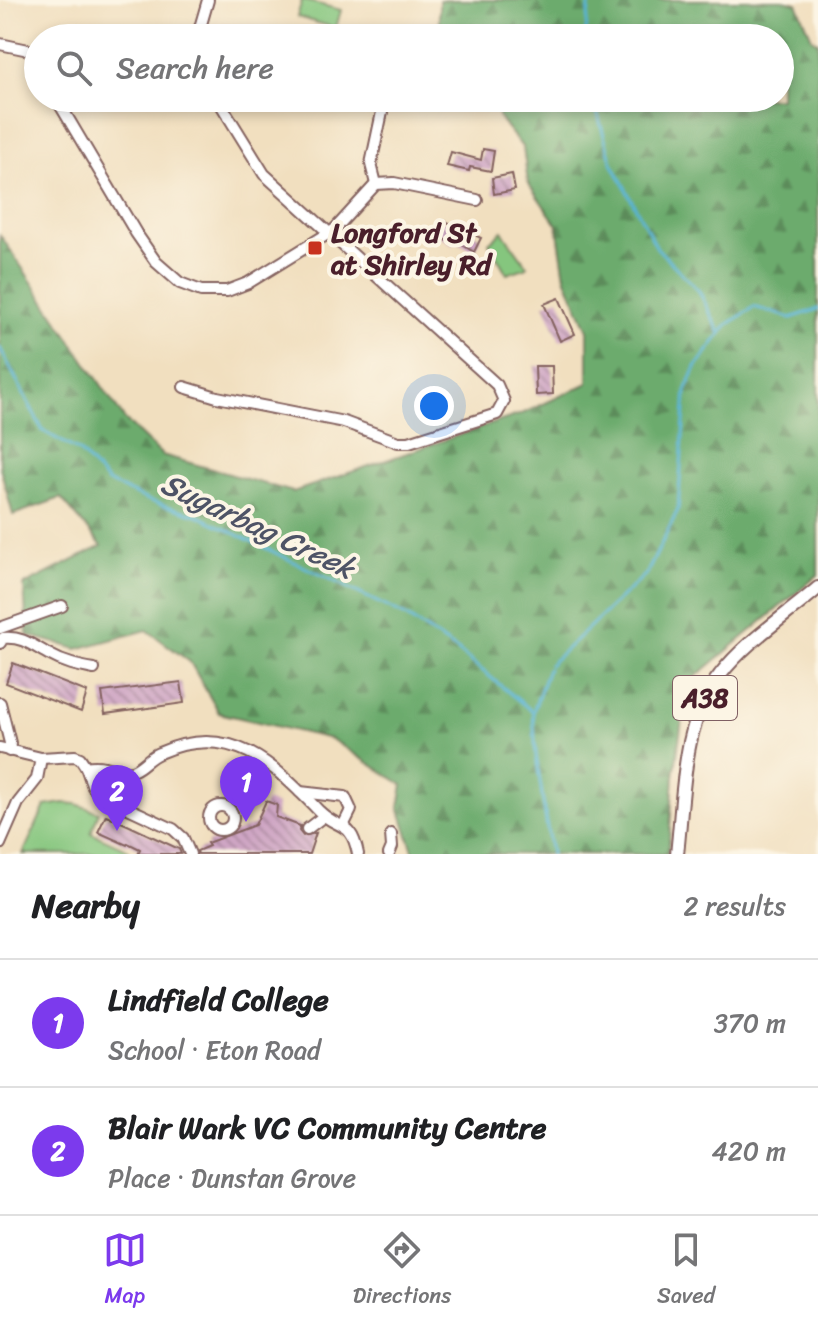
<!DOCTYPE html>
<html lang="en">
<head>
<meta charset="utf-8">
<style>
	body { margin:0; font-family:Sriracha,sans-serif; background:#f6f6f6; color:#202124 }
	.you { position:absolute; left:434px; top:406px; width:28px; height:28px; margin:-20px; border:6px solid #fff; border-radius:50%; background:#1a73e8; box-shadow:0 0 0 12px #1a73e833 }
	.badge { display:grid; place-items:center; width:52px; height:52px; border-radius:50%; background:#7c3aed; color:#fff; font-size:26px; font-weight:700 }
	.pin { position:absolute; translate:-50% -66px; filter:drop-shadow(0 2px 4px #0008) }
	.pin::after { content:''; position:absolute; top:42px; width:28px; height:24px; background:inherit; clip-path:polygon(0 0,100% 0,50% 100%) }
	.list { margin:0; padding:0; list-style:none }
	h2 { display:flex; justify-content:space-between; align-items:center; height:104px; margin:0; padding:0 32px; font-size:34px }
	h2 small { font-size:26px; font-weight:400; color:#757577 }
	.list li { display:grid; grid-template-columns:52px 1fr auto; gap:24px; align-items:center; box-sizing:border-box; height:128px; padding:0 32px; border-top:2px solid #e0e0e0 }
	.list b { display:block; font-size:30px; white-space:nowrap }
	.list p { margin:0; font-size:26px; white-space:nowrap; color:#757577 }
	.list em { font-size:26px; font-style:normal; color:#757577 }
	.icon { flex:none; width:44px; height:44px; fill:none; stroke:currentColor; stroke-width:2; stroke-linecap:round; stroke-linejoin:round }
	.map { position:relative; flex:none; width:818px; height:854px; overflow:hidden }
	.search { position:absolute; background:#fff; box-shadow:0 4px 12px #0003; left:24px; right:24px; top:24px; height:88px; display:flex; align-items:center; gap:20px; box-sizing:border-box; padding:0 28px; border-radius:44px; color:#757577; font-size:30px }
	.sheet { height:360px; background:#fff }
	nav { display:flex; justify-content:space-around; align-items:center; box-sizing:border-box; height:112px; border-top:2px solid #e0e0e0; background:#fff; font-size:22px; color:#757577 }
	nav a { display:grid; justify-items:center; gap:4px }
	nav .on { color:#7c3aed }
	.map>svg:first-child { display:block }
	.forest { fill:url(#forest-firs); stroke:#5b654c; stroke-width:2 }
	.pitch { fill:#85c67e; stroke:#687254; stroke-width:2 }
	.lines { fill:none; stroke-linecap:round; stroke-linejoin:round }
	.stream { stroke:#56b3d4; stroke-width:3 }
	.building { fill:url(#building-back-hatch) }
	.minor-casing { stroke:#84625f; stroke-width:14 }
	.major-casing { stroke:#84625f; stroke-width:16 }
	.minor { stroke:#fff; stroke-width:10 }
	.major { stroke:#fff; stroke-width:12 }
	.poi-dot { fill:#c8321e; stroke:#fcf5e5; stroke-width:3 }
	.labels { text-anchor:middle; stroke-width:8; stroke-linejoin:round; paint-order:stroke }
	.shield { fill:#fcf5e5; stroke:#7f5f63; stroke-width:2 }
	.shield-label { font-size:26px; font-weight:bold; fill:#4a1f2b }
	.poi-label { font-size:28px; font-weight:bold; fill:#4a1f2b; stroke:#fcf5e5; text-anchor:start }
	.water-label { font-size:30px; font-style:italic; fill:#4e5366; stroke:#fcf5e5 }
</style>
</head>
<body>
<div class="map">
<svg width="818" height="854" viewBox="0 0 818 854">
	<defs>
		<pattern id="forest-firs" width="22" height="20" patternUnits="userSpaceOnUse" patternTransform="scale(2)"><rect width="22" height="20" fill="#6cab6d"/><path d="M5 1l3.5 6h-7zM16 11l3.5 6h-7z" fill="#5b8b5a"/></pattern>
		<pattern id="building-back-hatch" width="6" height="6" patternUnits="userSpaceOnUse" patternTransform="scale(2)"><rect width="6" height="6" fill="#cfa6c4"/><path d="M-1 5l2 2M0 0l6 6M5-1l2 2" fill="none" stroke="#aa879f"/></pattern>
	</defs>
	<rect width="100%" height="100%" fill="#fcf5e5"/>
	<filter id="ink" filterUnits="userSpaceOnUse"><feTurbulence type="fractalNoise" baseFrequency=".0125" numOctaves="2"/><feDisplacementMap in="SourceGraphic" scale="16" xChannelSelector="R" yChannelSelector="G"/><feConvolveMatrix kernelMatrix="1 2 1 2 8 2 1 2 1" color-interpolation-filters="sRGB"/></filter>
	<filter id="wash" filterUnits="userSpaceOnUse"><feTurbulence type="fractalNoise" baseFrequency=".006" numOctaves="4" result="noise"/><feDisplacementMap in="SourceGraphic" scale="32" xChannelSelector="R" yChannelSelector="G"/><feGaussianBlur stdDeviation="1.8" result="paint"/><feColorMatrix in="noise" values="0 0 0 0 0 0 0 0 0 0 0 0 0 0 0 0 0 1.4 0 .05"/><feComposite in="paint" operator="in"/></filter>
	<g filter="url(#wash)">
		<rect width="100%" height="100%" fill="#f1dfbf"/>
		<polygon class="forest" points="439,0 783,0 797,3 812,38 818,42 818,575 687,684 674,777 668,854 414,854 399,807 403,785 331,739 219,713 190,662 147,630 77,649 27,635 24,585 102,546 61,498 13,515 0,467 0,235 125,420 162,455 293,492 524,413 588,383 588,330 565,277 557,225 528,183 523,148 498,117 498,98 780,98 780,38 461,38 439,22"/>
		<g class="pitch">
			<polygon points="302,0 341,10 336,28 297,17"/>
			<polygon points="502,231 527,266 525,268 507,274 489,243"/>
			<polygon points="64,803 76,804 99,812 91,833 129,850 128,854 23,854 45,806"/>
		</g>
		<g class="lines">
			<g class="stream">
				<polyline points="585,38 590,0"/>
				<polyline points="593,98 612,163 657,248 699,291 720,333"/>
				<polyline points="0,348 43,431 79,451 108,482 150,501 197,515 404,615 456,649 533,712"/>
				<polyline points="549,665 647,573 678,510 686,391 696,367 727,325 754,307 791,318 818,309"/>
				<polyline points="548,669 533,712 536,755 551,854"/>
			</g>
		</g>
		<g id="blocks">
			<g class="building">
				<polygon points="483,149 494,151 491,171 470,167 469,171 447,166 451,152 481,160"/>
				<polygon points="512,174 515,190 494,194 492,178"/>
				<polygon points="443,220 481,238 474,252 456,241 454,245 435,233"/>
				<polygon points="559,298 575,334 560,341 544,304"/>
				<polygon points="535,366 552,366 553,394 536,395"/>
				<polygon points="13,663 87,692 81,712 6,683"/>
				<polygon points="181,682 184,703 105,714 102,692"/>
				<polygon points="266,801 277,805 276,817 300,826 299,831 303,836 316,833 309,854 198,854 197,851 209,846 207,843 255,825"/>
				<polygon points="106,815 179,849 181,854 138,854 140,849 128,843 127,845 98,832"/>
			</g>
		</g>
	</g>
	<g filter="url(#ink)">
		<use href="#blocks" fill-opacity="0" stroke="#84625f" stroke-width="2"/>
		<g class="lines">
			<defs>
				<g id="minor">
					<polyline points="197,38 208,0"/>
					<polyline points="0,44 38,52"/>
					<polyline points="56,98 136,233 156,262 180,283 201,291 227,291 248,283 334,230 376,184 394,183 477,200"/>
					<polyline points="376,184 371,164 385,98"/>
					<polyline points="184,387 217,397 344,422 398,442 409,442 497,414 504,401 497,385 264,174 217,98"/>
					<polyline points="0,628 62,606"/>
					<path d="M0,643L3,638C23,636 33,646 50,655C64,663 78,666 94,669"/>
					<polyline points="0,703 10,743 9,751"/>
					<path d="M0,748L41,758L75,756L80,758L86,767C106,762 121,776 134,770C143,766 149,757 159,753C231,721 273,764 319,811C339,831 351,819 358,854"/>
					<polyline points="86,767 93,787 100,795 173,829 183,838 190,854"/>
					<polyline points="300,792 345,797 351,810 343,826"/>
					<circle cx="221" cy="818" r="12"/>
					<polyline points="307,829 324,816"/>
					<polyline points="0,844 18,803 37,779 41,758"/>
					<polyline points="389,854 392,847 391,834"/>
				</g>
				<path id="major" d="M677,854C684,795 681,723 720,675C746,641 786,616 818,588"/>
			</defs>
			<use href="#minor" class="minor-casing"/>
			<use href="#major" class="major-casing"/>
			<use href="#minor" class="minor"/>
			<use href="#major" class="major"/>
		</g>
	</g>
	<rect class="poi-dot" x="307" y="240" width="16" height="16" rx="4"/>
	<g class="labels">
		<rect class="shield" x="673" y="676" width="64" height="44" rx="6"/>
		<g class="shield-label">
			<text x="705" y="707">A38</text>
		</g>
		<g class="poi-label">
			<text x="331" y="242">Longford St<tspan x="331" dy="32">at Shirley Rd</tspan></text>
		</g>
		<g class="water-label">
			<text transform="translate(258 526) rotate(25)" y="10">Sugarbag Creek</text>
		</g>
	</g>
</svg>
<div class="you"></div>
<div class="pin badge" style="left:246px;top:822px">1</div>
<div class="pin badge" style="left:117px;top:831px">2</div>
<div class="search"><svg class="icon" aria-label="search" viewBox="0 0 24 24"><circle cx="10" cy="10" r="6"/><path d="M15 15l6 6"/></svg>Search here</div>
</div>
<section class="sheet">
<h2>Nearby<small>2 results</small></h2>
<ul class="list">
<li><span class="badge">1</span><div><b>Lindfield College</b><p>School · Eton Road</p></div><em>370 m</em></li>
<li><span class="badge">2</span><div><b>Blair Wark VC Community Centre</b><p>Place · Dunstan Grove</p></div><em>420 m</em></li>
</ul>
</section>
<nav>
<a class="on"><svg class="icon" aria-label="map" viewBox="0 0 24 24"><path d="M3 6l6-2 6 2 6-2v14l-6 2-6-2-6 2zM9 4v14M15 6v14"/></svg>Map</a>
<a><svg class="icon" aria-label="directions" viewBox="0 0 24 24"><path d="M12 3l9 9-9 9-9-9zM9 14v-3h6M13 9l2 2-2 2"/></svg>Directions</a>
<a><svg class="icon" aria-label="saved" viewBox="0 0 24 24"><path d="M7 4h10v16l-5-4-5 4z"/></svg>Saved</a>
</nav>
</body>
</html>
